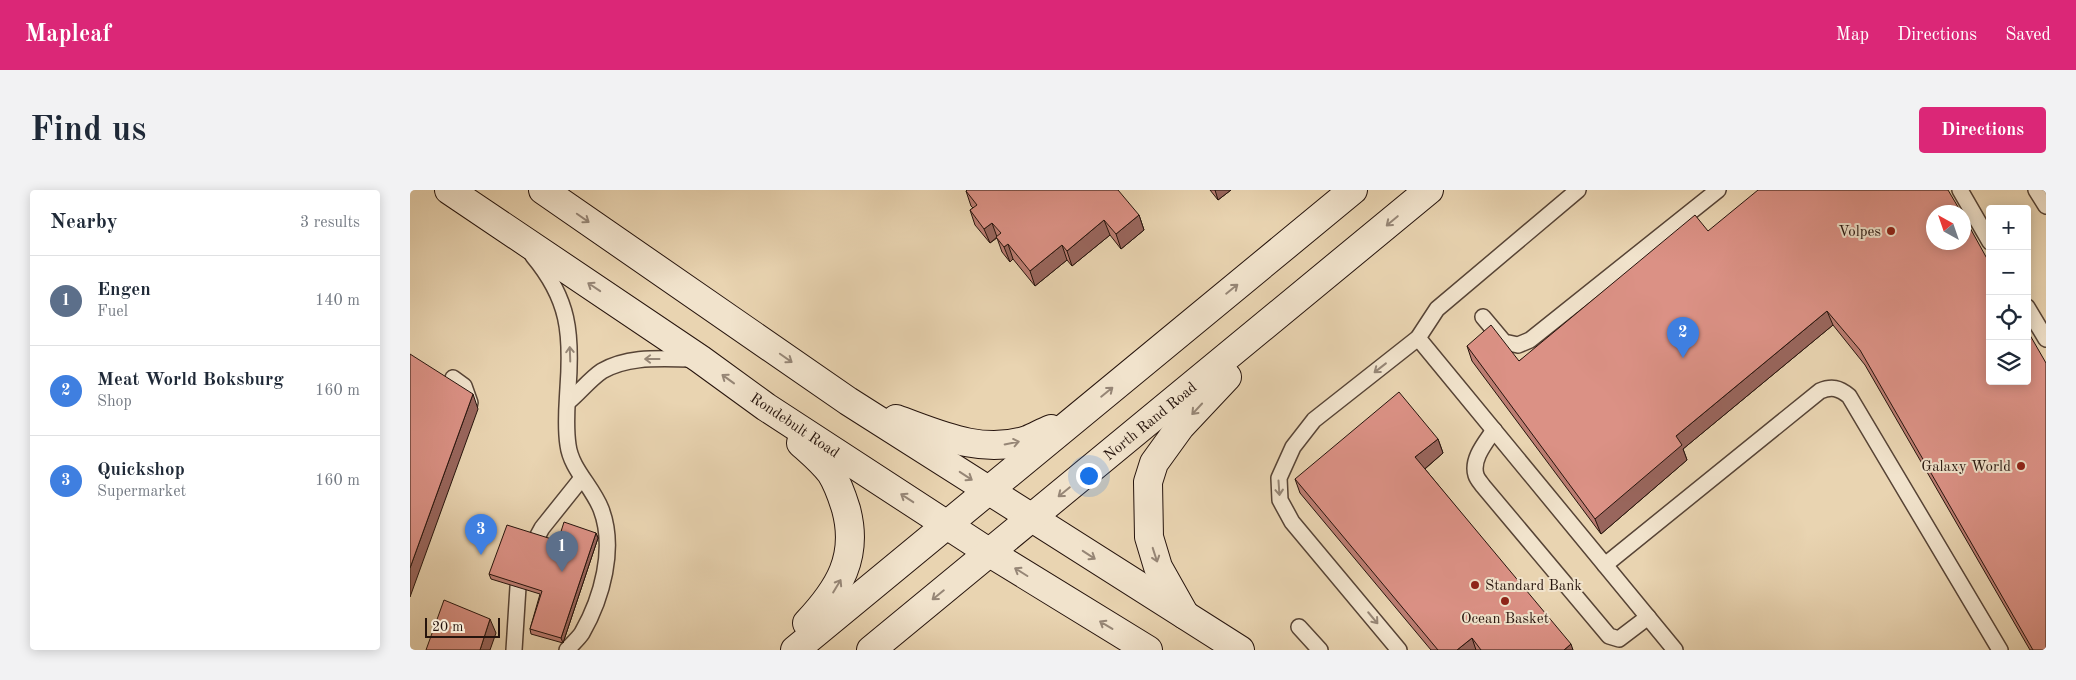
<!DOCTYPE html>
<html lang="en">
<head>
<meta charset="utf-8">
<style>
	body { margin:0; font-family:"Old Standard TT",serif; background:#f2f2f3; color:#1f2937 }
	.controls { position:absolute; right:15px; top:15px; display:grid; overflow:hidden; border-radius:5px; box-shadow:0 2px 12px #0003 }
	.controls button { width:45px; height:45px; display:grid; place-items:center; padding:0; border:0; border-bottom:1px solid #e0e1e3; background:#fff; color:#1f2937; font:25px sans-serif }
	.compass { position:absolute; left:1516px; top:15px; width:45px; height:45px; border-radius:50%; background:#fff; box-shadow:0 2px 12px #0003; rotate:320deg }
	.scale { position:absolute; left:15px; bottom:12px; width:75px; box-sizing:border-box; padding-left:5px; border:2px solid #26140d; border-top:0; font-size:14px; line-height:18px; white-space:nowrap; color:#26140d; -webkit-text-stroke:4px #f1e3cc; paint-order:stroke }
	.you { position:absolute; left:678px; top:285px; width:18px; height:18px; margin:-12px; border:4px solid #fff; border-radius:50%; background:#1a73e8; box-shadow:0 0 0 8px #1a73e833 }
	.badge { display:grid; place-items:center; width:32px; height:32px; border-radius:50%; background:#db2777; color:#fff; font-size:16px; font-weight:700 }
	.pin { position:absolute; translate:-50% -41px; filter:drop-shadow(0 1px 2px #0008) }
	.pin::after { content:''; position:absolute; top:26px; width:18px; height:15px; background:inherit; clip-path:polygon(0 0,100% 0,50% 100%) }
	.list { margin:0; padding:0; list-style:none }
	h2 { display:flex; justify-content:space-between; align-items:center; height:65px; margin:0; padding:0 20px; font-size:21px }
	h2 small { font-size:16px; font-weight:400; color:#747a83 }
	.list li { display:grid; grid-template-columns:32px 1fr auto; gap:15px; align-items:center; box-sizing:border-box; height:90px; padding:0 20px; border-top:1px solid #e0e1e3 }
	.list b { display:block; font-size:19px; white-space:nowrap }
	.list p { margin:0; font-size:16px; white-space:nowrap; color:#747a83 }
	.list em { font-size:16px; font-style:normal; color:#747a83 }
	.icon { flex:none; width:28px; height:28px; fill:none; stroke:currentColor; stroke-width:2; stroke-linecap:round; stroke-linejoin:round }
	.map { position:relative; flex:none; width:1636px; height:460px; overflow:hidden; border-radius:5px }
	header { display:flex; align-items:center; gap:30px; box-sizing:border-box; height:70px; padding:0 25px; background:#db2777; color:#fff }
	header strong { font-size:24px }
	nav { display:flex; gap:28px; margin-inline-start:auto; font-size:18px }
	.intro { display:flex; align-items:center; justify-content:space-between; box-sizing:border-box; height:120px; padding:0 30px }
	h1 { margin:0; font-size:35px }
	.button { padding:12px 22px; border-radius:5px; background:#db2777; color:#fff; font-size:18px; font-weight:700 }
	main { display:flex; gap:30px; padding:0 30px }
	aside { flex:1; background:#fff; border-radius:5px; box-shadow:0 2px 12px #0003 }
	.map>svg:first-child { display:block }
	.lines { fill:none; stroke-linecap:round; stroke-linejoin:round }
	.service-casing { stroke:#574436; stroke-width:18 }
	.secondary-casing { stroke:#26140d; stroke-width:30 }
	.service { stroke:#f1e3cc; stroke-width:15 }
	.secondary { stroke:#f1e3cc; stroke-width:28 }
	.wall { fill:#bc7d72; stroke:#26140d }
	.shaded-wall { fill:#99665d; stroke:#26140d }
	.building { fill:#db9185; stroke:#26140d }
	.oneway { stroke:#968676 }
	.poi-dot { fill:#8f2418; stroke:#f1e3cc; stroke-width:2 }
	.labels { text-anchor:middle; stroke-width:4; stroke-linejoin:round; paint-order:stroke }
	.poi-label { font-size:15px; fill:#26140d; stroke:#f1e3cc; text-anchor:end }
	.street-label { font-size:15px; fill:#26140d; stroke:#f1e3cc }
</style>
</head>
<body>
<header>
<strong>Mapleaf</strong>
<nav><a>Map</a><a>Directions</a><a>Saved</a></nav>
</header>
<div class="intro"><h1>Find us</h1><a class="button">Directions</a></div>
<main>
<aside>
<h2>Nearby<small>3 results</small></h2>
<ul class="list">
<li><span class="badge" style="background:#5c6f8a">1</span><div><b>Engen</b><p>Fuel</p></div><em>140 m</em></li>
<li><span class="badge" style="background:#3f7fe0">2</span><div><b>Meat World Boksburg</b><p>Shop</p></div><em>160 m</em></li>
<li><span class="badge" style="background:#3f7fe0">3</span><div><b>Quickshop</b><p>Supermarket</p></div><em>160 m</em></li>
</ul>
</aside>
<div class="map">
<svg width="1636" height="460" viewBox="0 0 1636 460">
	<rect width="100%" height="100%" fill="#e9d4b1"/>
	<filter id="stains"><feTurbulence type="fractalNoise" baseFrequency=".004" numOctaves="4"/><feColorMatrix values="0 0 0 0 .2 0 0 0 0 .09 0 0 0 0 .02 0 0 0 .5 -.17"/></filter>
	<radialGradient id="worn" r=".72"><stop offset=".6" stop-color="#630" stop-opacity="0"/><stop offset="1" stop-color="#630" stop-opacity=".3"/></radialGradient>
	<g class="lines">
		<defs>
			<g id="service">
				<polyline points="1550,0 1580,52"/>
				<polyline points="1626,0 1636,16"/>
				<path d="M123,66C159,109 162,143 158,198C157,217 155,235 158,255C161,279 182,296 191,319C206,358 192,408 172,443C168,449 161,455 157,460"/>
				<polyline points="1617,117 1636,149"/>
				<polyline points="1073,127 1094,152 1108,155 1120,150 1308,0"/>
				<polyline points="1008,148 1265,460"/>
				<polyline points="43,188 54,196 60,213"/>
				<path d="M158,212C169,203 180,189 192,181C220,165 253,169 284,169"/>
				<path d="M1084,240C1076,252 1061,269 1066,285C1067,289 1071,293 1073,296L1199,446L1209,449L1238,427"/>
				<polyline points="126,349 132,338 172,288"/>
				<path d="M1195,375L1410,201C1422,196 1429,198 1439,206L1590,460"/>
				<polyline points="889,437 910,460"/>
				<polyline points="104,460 108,397"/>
				<polyline points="989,460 882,332 870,310 869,288 883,257 904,230 1008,148 1027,119 1168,0"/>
			</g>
			<g id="secondary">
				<polyline points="39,0 290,169 356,217 580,363 738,460"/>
				<polyline points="133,0 438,211 830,460"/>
				<path d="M486,229C528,244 571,265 617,250C625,247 633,242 641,239"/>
				<path d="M391,253C401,262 413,272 421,283C428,294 432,306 436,319C449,367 429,399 397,433"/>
				<polyline points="775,425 748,377 739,347 738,292 744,273 770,237 817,187"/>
				<polyline points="385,460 943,0"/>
				<polyline points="461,460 1019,0"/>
			</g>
		</defs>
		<use href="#service" class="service-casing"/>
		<use href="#secondary" class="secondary-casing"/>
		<use href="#service" class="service"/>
		<use href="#secondary" class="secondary"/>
	</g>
	<g class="wall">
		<polygon points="800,0 821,0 808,10"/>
		<polygon points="556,1 729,25 734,40 711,59 700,45 662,76 657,70 625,96 603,69 600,72 592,62 587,48 580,53 565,35 560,20 563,18 561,16"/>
		<polygon points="1298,41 1636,173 1636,460 1620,460 1455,175 1423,135 1273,259 1277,270 1191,344 1062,171 1057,156 1109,171"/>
		<polygon points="1028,249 1033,263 1015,279 1163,460 1021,460 890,303 885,289"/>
		<polygon points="186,343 188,348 153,453 121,444 120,439 130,404 81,389 79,384 148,351"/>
	</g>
	<g class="shaded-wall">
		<polygon points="805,0 821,0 808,10"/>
		<polygon points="729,25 734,40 711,59 706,44"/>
		<polygon points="694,30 700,45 662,76 657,61"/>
		<polygon points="582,33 587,47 580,53 574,39"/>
		<polygon points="598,54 603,69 600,72 594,57"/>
		<polygon points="652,55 657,70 625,96 620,81"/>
		<polygon points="1417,121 1423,135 1273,259 1277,270 1191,344 1185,329 1266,246"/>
		<polygon points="63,204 68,219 0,407 0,378"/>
		<polygon points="1028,249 1033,263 1011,282 1005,267"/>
		<polygon points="186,343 188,348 153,453 151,448"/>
		<polygon points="80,429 86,443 80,460 70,460"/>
		<polygon points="1062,448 1066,460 1047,460"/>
		<polygon points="1161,454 1163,460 1154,460"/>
	</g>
	<g class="building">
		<polygon points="557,0 708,0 729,25 706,44 694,30 657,61 652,55 620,81 598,54 594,57 586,47 591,43 582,33 574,39 560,20 567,15 556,1"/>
		<polygon points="1348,0 1538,0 1551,22 1524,22 1524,52 1554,52 1554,27 1580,74 1580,191 1617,191 1617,140 1636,173 1636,460 1623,460 1450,160 1417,121 1266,246 1272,255 1185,329 1057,156 1081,135 1109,171 1285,25 1298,41"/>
		<polygon points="0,164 63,204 0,378"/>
		<polygon points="989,202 1028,249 1005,267 1161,454 1154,460 1071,460 1062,448 1047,460 1028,460 885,289"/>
		<polygon points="154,332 186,343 151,448 120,439 132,401 79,384 97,335 148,351"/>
		<polygon points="34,410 80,429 70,460 16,460"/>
	</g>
	<defs><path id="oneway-shaft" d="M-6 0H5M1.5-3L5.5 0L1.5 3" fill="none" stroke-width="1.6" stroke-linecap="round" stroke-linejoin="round" transform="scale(1.25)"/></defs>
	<g class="oneway">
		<use href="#oneway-shaft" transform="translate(173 28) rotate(35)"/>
		<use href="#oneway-shaft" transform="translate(982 31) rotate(140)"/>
		<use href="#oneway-shaft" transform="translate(184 97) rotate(-146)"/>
		<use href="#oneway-shaft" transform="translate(822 99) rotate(-39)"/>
		<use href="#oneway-shaft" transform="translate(160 164) rotate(-92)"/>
		<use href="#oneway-shaft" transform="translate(376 168) rotate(35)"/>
		<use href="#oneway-shaft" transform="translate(242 169) rotate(180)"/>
		<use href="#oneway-shaft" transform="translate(970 178) rotate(142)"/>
		<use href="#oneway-shaft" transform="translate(318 189) rotate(-144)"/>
		<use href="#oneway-shaft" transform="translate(697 202) rotate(-39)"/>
		<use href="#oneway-shaft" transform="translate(787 219) rotate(133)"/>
		<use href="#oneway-shaft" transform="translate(602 253) rotate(-11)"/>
		<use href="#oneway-shaft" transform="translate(556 286) rotate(33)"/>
		<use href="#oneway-shaft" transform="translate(869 298) rotate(86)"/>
		<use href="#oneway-shaft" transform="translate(654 302) rotate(141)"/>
		<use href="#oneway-shaft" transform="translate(497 308) rotate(-147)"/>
		<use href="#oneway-shaft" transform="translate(679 365) rotate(33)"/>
		<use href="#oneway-shaft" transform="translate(745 365) rotate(72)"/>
		<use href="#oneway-shaft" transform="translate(611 382) rotate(-148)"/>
		<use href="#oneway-shaft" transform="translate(427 396) rotate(-59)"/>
		<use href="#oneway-shaft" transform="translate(528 405) rotate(141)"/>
		<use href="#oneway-shaft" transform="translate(963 428) rotate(50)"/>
		<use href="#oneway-shaft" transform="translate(696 435) rotate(-149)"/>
	</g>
	<g class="poi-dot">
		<circle cx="1481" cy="41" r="5"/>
		<circle cx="1611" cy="276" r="5"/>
		<circle cx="1065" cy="395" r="5"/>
		<circle cx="1095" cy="411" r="5"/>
	</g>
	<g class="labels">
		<g class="poi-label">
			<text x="1471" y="46">Volpes</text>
			<text x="1601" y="281">Galaxy World</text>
			<text x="1075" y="400" text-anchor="start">Standard Bank</text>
			<text x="1095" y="433" text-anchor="middle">Ocean Basket</text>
		</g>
		<g class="street-label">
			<text transform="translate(740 231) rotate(-39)" y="5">North Rand Road</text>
			<text transform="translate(385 235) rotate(34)" y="5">Rondebult Road</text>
		</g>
	</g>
	<rect width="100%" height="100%" filter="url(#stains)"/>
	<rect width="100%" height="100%" fill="url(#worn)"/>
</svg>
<div class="controls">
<button>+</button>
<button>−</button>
<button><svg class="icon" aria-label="locate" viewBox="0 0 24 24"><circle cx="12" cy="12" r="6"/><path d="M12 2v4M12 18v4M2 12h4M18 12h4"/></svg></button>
<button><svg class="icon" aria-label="layers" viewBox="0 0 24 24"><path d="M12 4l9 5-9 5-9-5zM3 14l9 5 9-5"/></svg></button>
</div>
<svg class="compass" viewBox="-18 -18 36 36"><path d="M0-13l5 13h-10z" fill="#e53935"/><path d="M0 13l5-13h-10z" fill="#747a83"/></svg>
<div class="scale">20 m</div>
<div class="you"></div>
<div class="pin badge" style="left:152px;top:382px;background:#5c6f8a">1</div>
<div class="pin badge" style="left:1273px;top:168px;background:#3f7fe0">2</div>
<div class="pin badge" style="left:71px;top:365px;background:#3f7fe0">3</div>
</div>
</main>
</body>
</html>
